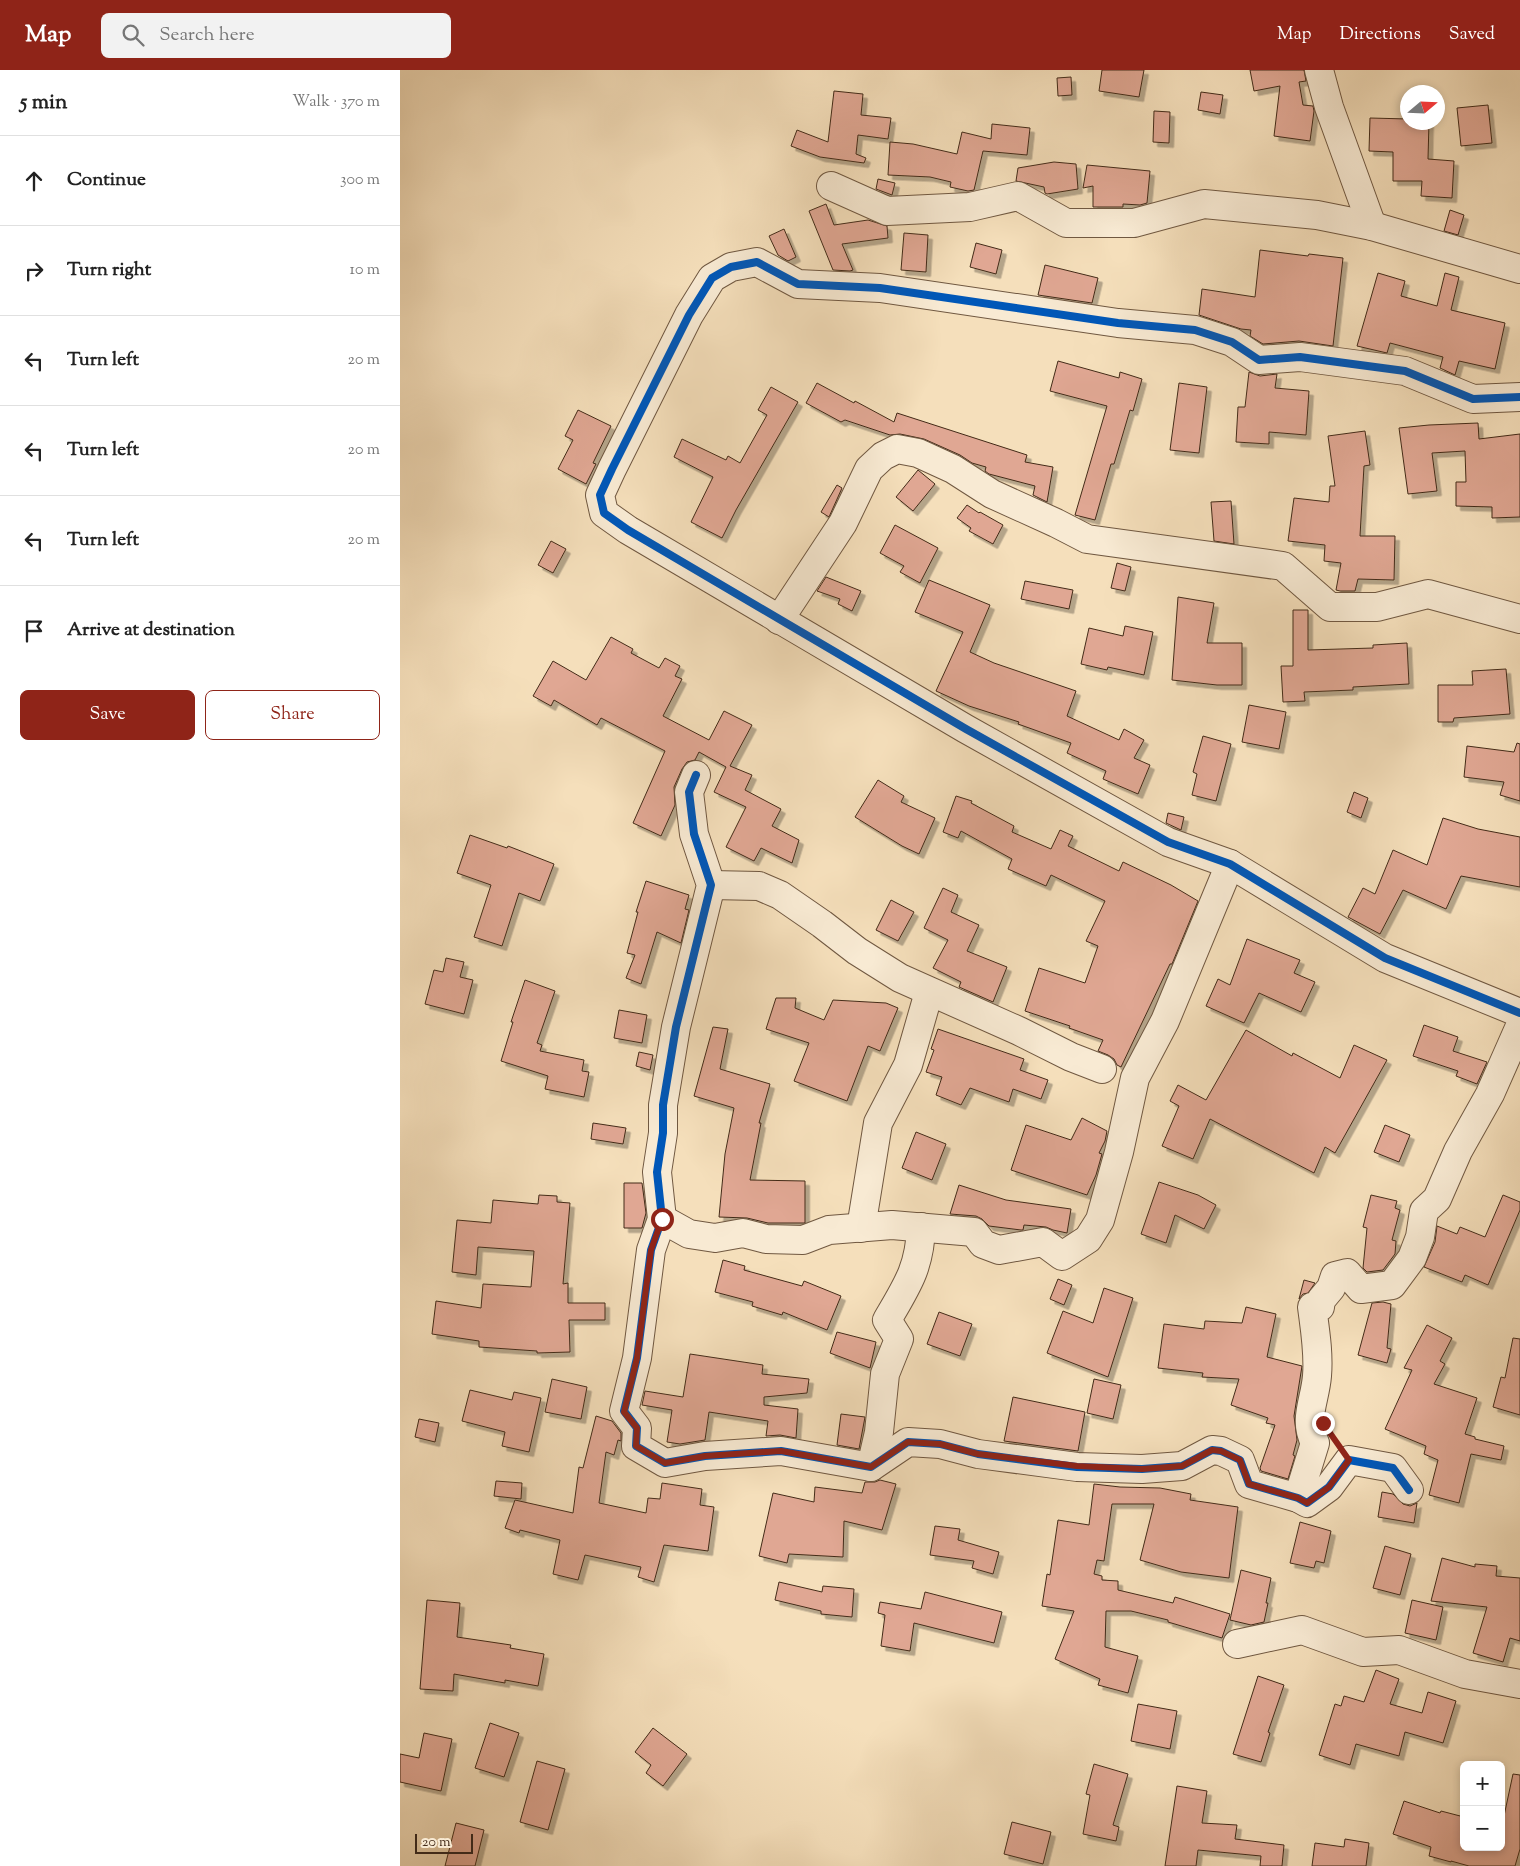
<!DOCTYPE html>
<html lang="en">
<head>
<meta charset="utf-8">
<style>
	body { margin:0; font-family:"Sorts Mill Goudy",serif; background:#f2f2f2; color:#222 }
	.controls { position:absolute; right:15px; bottom:15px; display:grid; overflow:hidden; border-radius:8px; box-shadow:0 2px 8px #0003 }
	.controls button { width:45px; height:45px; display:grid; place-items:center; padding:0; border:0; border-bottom:1px solid #e0e0e0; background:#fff; color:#222; font:25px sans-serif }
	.compass { position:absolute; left:1000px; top:15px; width:45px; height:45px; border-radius:50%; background:#fff; box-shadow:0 2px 8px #0003; rotate:71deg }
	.scale { position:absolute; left:15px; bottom:12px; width:58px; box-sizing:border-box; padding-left:5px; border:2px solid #432b18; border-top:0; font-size:14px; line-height:18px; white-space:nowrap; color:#432b18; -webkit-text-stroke:4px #f8ead3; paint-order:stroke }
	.stop { position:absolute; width:15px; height:15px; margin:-11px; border:4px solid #8f2418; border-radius:50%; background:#fff }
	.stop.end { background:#8f2418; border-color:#fff; box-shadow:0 1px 5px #0008 }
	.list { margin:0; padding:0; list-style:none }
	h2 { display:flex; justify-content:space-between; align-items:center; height:65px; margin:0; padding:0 20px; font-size:21px }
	h2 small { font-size:16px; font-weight:400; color:#767676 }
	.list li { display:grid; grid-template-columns:32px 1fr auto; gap:15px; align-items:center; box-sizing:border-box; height:90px; padding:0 20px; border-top:1px solid #e0e0e0 }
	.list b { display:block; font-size:19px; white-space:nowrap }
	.list em { font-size:16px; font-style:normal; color:#767676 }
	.actions { display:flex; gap:10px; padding:15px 20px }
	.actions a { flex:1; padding:11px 0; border:1px solid #8f2418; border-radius:8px; text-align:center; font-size:18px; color:#8f2418 }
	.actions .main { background:#8f2418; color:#fff }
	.icon { flex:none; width:28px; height:28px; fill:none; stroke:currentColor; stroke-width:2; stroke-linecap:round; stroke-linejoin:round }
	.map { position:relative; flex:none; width:1120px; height:1796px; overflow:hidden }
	header { display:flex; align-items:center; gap:30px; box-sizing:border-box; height:70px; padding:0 25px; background:#8f2418; color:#fff }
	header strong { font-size:24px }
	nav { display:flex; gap:28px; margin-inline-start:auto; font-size:18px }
	.search { width:350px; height:45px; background:#f2f2f2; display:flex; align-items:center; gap:12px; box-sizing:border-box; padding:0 18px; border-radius:8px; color:#767676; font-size:19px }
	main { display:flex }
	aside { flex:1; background:#fff }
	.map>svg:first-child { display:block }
	.building { fill:#e0a793; stroke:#432b18; filter:url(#shadow) }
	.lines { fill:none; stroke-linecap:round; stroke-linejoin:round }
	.minor-casing { stroke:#705841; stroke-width:30 }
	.minor { stroke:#f8ead3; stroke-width:28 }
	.cycleway-casing { stroke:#f8ead3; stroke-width:11 }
	.cycleway { stroke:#0057b8; stroke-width:8 }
	.route { stroke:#8f2418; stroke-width:6 }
</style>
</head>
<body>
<header>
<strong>Map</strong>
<div class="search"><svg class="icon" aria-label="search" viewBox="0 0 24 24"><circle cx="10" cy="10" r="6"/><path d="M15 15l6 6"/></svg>Search here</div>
<nav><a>Map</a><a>Directions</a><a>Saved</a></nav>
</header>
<main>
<aside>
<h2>5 min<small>Walk · 370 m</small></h2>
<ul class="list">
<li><svg class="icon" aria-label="ahead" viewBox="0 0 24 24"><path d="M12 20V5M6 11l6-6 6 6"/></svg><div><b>Continue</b></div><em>300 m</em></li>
<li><svg class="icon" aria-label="right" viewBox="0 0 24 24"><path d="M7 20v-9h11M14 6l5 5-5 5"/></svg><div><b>Turn right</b></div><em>10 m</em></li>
<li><svg class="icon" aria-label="left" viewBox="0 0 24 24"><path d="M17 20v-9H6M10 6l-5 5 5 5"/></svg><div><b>Turn left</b></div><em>20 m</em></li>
<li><svg class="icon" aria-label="left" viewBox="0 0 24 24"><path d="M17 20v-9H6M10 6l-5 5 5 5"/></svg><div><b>Turn left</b></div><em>20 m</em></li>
<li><svg class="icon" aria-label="left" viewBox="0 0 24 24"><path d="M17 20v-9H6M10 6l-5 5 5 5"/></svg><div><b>Turn left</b></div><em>20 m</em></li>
<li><svg class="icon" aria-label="arrive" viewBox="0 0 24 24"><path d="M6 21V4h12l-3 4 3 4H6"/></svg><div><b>Arrive at destination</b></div></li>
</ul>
<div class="actions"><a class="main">Save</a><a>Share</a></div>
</aside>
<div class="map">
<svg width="1120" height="1796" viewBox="0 0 1120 1796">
	<defs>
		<filter id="shadow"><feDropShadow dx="4.5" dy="4.5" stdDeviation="0" flood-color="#0004"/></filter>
	</defs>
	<rect width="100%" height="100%" fill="#f5dfbb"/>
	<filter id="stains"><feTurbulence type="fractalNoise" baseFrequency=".004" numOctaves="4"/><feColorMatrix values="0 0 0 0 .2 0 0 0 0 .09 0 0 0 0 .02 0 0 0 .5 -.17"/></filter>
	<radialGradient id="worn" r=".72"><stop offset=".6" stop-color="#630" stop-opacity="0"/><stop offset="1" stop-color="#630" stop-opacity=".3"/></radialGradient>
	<g class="building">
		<polygon points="702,0 744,0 739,27 699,21"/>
		<polygon points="850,0 904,0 906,11 899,12 903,35 913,36 914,41 910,71 874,66 880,16 854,21"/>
		<polygon points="671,7 672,25 658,26 657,8"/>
		<polygon points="434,21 463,24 461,45 491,48 488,69 458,65 456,84 466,88 464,93 420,87 391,76 397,60 428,72"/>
		<polygon points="801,22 823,25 820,44 798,40"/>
		<polygon points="1088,35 1092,73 1061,76 1057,38"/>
		<polygon points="754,41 770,42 769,73 753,72"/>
		<polygon points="970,48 1008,49 1008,52 1029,52 1028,89 1054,91 1052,128 1021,126 1022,111 993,111 993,82 969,81"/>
		<polygon points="592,54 630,58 627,85 583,81 574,120 568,121 550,117 551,112 530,107 488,105 490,72 513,74 557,84 562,62 591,69"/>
		<polygon points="654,92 676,94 678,119 647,124 645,123 644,117 616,111 618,98"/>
		<polygon points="687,95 750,101 747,133 740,135 723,134 723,137 693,137 693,116 683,118"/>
		<polygon points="478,109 495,113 492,125 476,119"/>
		<polygon points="426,134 434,155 468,150 487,156 488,168 442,174 453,200 450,201 433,200 409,141"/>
		<polygon points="1050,140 1064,145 1058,165 1044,161"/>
		<polygon points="384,159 396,187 388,191 378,185 369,166"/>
		<polygon points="504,163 528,165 526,202 501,200"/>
		<polygon points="576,173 602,180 596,204 570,197"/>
		<polygon points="860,180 908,186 909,184 943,188 933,276 899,271 863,274 850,266 851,260 841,259 799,245 802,219 855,227"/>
		<polygon points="645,195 698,208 692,233 638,225"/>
		<polygon points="978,203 1005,211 1001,226 1037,236 1045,203 1059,207 1051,240 1105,253 1095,299 1059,291 1055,305 1040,298 1043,287 990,273 987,283 957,276"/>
		<polygon points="658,291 719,308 720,302 742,309 733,341 730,340 714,394 711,394 695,450 675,445 707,336 650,321"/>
		<polygon points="849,302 860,306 877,304 875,318 909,321 906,365 869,362 869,374 836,372 838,337 845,337"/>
		<polygon points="417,313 454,333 455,331 494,352 497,343 627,385 625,392 653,397 647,432 633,425 635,416 589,404 585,401 586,397 572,393 560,385 524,369 500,364 490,365 445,350 441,352 406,333"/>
		<polygon points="779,313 807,317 799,383 770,380"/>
		<polygon points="371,317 398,332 336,440 322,468 291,452 313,407 274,387 282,369 326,390 328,386 340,393 367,345 358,340"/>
		<polygon points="178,340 211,356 193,393 196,394 186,414 158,399 173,370 165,366"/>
		<polygon points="1078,353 1079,369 1120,364 1120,447 1092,448 1092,437 1056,436 1056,412 1066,412 1065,381 1032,383 1037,421 1008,424 999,358 1029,355"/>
		<polygon points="965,361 970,395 964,396 960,466 995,466 994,510 958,509 955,521 940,521 936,520 941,493 924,491 925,475 888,471 894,428 929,432 930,416 935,416 928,366"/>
		<polygon points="518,400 535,414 513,441 496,427"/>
		<polygon points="437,415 442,418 429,447 421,442"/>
		<polygon points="831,431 834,474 814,471 811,432"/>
		<polygon points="567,435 579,443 580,442 603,455 593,474 569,461 571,458 557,448"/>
		<polygon points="495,455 538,478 520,513 500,502 504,496 480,483"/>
		<polygon points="151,471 166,479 153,503 138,495"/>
		<polygon points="717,493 731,497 725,521 711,518"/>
		<polygon points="426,507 461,521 452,541 438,534 440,529 417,521"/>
		<polygon points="529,510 590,535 570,582 594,593 676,621 667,646 719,670 724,659 744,670 734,688 750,695 738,724 703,709 706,701 667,683 671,673 618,654 619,652 569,636 536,621 563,562 515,542"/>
		<polygon points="625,511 673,520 669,539 621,529"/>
		<polygon points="778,527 814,533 807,573 842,573 842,615 817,615 772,610"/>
		<polygon points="893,540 908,540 908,580 973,578 973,575 1007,573 1009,614 953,617 953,620 904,622 905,631 883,632 881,596 893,596"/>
		<polygon points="725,556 753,562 744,605 708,597 707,600 681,594 689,558 723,566"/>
		<polygon points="211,567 233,579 231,583 259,598 265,588 280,596 275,606 282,609 263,646 309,670 324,641 352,655 330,696 352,705 345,720 381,739 372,756 399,770 392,793 361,778 354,791 326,777 346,737 314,722 326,697 299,682 295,690 287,692 282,699 274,717 275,735 261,766 233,753 265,681 201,648 197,655 154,630 151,636 133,626 153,591 186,610"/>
		<polygon points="1106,599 1110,644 1054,648 1053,652 1038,652 1038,615 1073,615 1072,601"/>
		<polygon points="849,635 886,642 879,679 842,672"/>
		<polygon points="803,666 831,674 816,731 792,725 797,704 793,702"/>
		<polygon points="1117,673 1120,674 1120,731 1100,725 1104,712 1064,707 1067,676 1114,682"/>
		<polygon points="478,710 504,726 501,732 535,748 519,784 502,776 455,747"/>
		<polygon points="954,722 968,728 961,748 947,742"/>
		<polygon points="556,726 572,731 571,733 614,756 612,762 651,779 660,760 673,766 668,776 719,801 723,792 771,815 798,831 772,894 770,894 721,997 717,995 714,989 708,985 698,981 703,970 669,958 670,956 625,941 639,898 685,913 698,876 686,871 705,831 651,805 646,816 608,799 612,789 561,761 558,768 543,762"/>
		<polygon points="768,743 784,747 781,760 766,753"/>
		<polygon points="1043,748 1078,759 1120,767 1120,817 1061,806 1046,839 1003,820 980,864 948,847 963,818 975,824 993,780 1027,795"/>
		<polygon points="70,765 107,778 108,776 154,794 140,831 119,823 102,876 74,867 91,815 57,803"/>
		<polygon points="246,811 289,825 285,839 289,840 281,873 257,862 241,914 226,908 235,885 227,883 238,842 236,842"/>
		<polygon points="543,818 558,825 551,842 579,855 567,881 607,897 593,932 559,917 561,912 533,898 548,870 524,858"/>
		<polygon points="491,830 514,842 498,871 476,860"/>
		<polygon points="847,869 900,890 894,903 915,912 901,942 859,923 844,953 806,936 818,909 830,915"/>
		<polygon points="46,888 64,892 60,907 73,910 64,944 25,934 34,900 43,902"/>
		<polygon points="125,910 155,921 137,973 142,975 140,981 184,990 182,1001 189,1002 184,1027 145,1019 148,1006 101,991 113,952 111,952"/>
		<polygon points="376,928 396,928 395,938 424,950 433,930 486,933 498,938 480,981 468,976 447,1031 394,1011 409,973 366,959"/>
		<polygon points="219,940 247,945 242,973 214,968"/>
		<polygon points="1024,955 1058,967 1053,981 1087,992 1077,1014 1056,1006 1058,1001 1013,986"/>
		<polygon points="313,957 328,959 320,999 370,1014 359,1053 361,1053 350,1110 405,1111 405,1153 368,1153 347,1148 319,1147 325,1084 334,1038 294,1026"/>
		<polygon points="538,959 624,989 620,1000 648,1010 641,1029 613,1019 609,1032 570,1018 561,1035 536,1025 542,1007 526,1002 534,980 531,979"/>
		<polygon points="846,960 892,986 893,983 940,1008 954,975 987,990 935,1083 925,1077 914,1103 810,1049 793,1089 762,1076 779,1036 770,1031 778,1015 806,1030"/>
		<polygon points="239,982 253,985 250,1000 236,996"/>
		<polygon points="682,1048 707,1061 705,1071 699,1083 702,1084 696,1105 687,1125 611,1100 626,1055 671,1070"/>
		<polygon points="193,1053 226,1058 223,1074 191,1069"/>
		<polygon points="985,1055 1010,1065 999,1092 974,1082"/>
		<polygon points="516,1062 546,1074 532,1110 502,1098"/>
		<polygon points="759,1112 798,1125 816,1135 804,1159 775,1145 766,1173 741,1164"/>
		<polygon points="224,1113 242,1113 246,1143 242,1158 224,1158"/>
		<polygon points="559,1115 606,1130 671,1139 667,1163 653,1160 646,1157 624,1155 623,1160 621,1160 589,1156 582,1149 576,1146 550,1144"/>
		<polygon points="139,1125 157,1126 157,1132 170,1133 163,1214 168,1213 168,1233 205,1233 205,1250 169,1250 170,1282 137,1283 137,1281 79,1277 79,1271 32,1264 36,1231 81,1238 83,1214 131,1217 134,1181 78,1177 76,1205 52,1202 57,1150 91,1153 93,1130 138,1134"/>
		<polygon points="971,1125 997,1131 995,1138 1000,1140 992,1170 996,1171 995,1184 983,1200 967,1202 963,1198 967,1158 963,1157"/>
		<polygon points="1103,1125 1120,1132 1120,1140 1088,1215 1065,1205 1062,1212 1024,1197 1035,1172 1037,1156 1057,1164 1060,1157 1085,1167"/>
		<polygon points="323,1190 345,1196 344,1200 402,1216 404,1211 441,1226 427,1260 383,1242 382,1245 352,1236 353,1232 315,1222"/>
		<polygon points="658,1209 672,1215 664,1235 650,1229"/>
		<polygon points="904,1210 915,1213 908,1223 903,1224 899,1229"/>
		<polygon points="704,1218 733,1228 708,1307 647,1283 663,1241 693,1253"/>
		<polygon points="983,1232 991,1234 987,1278 991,1279 987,1293 958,1285 972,1233"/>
		<polygon points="846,1237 876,1244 867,1287 902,1296 894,1346 897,1370 893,1385 895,1386 888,1409 861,1401 860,1398 875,1355 866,1353 868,1348 831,1335 839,1309 802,1307 803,1303 758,1298 764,1254 804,1259 805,1251 842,1253"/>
		<polygon points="539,1242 572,1254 560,1286 527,1274"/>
		<polygon points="1027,1255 1052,1268 1040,1291 1045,1294 1034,1314 1077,1328 1065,1364 1075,1367 1075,1369 1104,1376 1101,1390 1071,1384 1059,1433 1029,1425 1038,1390 1024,1384 1026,1376 985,1359 1012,1300 1004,1298"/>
		<polygon points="437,1262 476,1272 470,1298 430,1283"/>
		<polygon points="1113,1268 1120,1269 1120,1345 1093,1337 1101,1307 1105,1308"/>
		<polygon points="290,1284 363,1295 362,1304 409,1309 407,1323 364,1327 364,1335 398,1339 396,1368 380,1365 366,1366 368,1351 309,1342 305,1370 280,1374 267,1372 272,1340 242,1335 245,1321 283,1327"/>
		<polygon points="152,1309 187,1317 181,1349 145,1342"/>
		<polygon points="694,1309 721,1315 713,1349 687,1343"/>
		<polygon points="70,1320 112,1330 114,1322 141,1328 129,1382 102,1376 105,1362 62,1351"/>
		<polygon points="613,1327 685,1342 678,1381 604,1371"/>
		<polygon points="441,1344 465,1347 459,1379 437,1375"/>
		<polygon points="196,1346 212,1351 221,1363 221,1371 218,1370 214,1385 206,1382 199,1433 246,1443 248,1428 260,1429 262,1413 302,1419 300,1435 314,1437 308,1481 264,1475 254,1512 238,1507 241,1497 185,1485 178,1510 153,1504 160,1470 120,1460 119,1463 105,1458 115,1430 173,1443 179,1397 183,1398"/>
		<polygon points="19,1349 39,1353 35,1372 15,1367"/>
		<polygon points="480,1410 496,1414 482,1460 444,1451 443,1487 389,1484 387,1493 359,1486 373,1423 414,1432 415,1417 462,1423 465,1412 475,1412"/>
		<polygon points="96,1411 122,1413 121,1429 94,1426"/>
		<polygon points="694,1414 720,1417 760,1418 791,1424 790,1430 838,1437 829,1508 781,1502 740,1490 754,1434 712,1434 704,1491 697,1490 694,1504 702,1506 702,1510 718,1511 718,1520 773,1533 775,1527 830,1544 822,1568 768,1552 768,1550 731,1541 706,1541 705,1577 738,1586 728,1623 698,1615 700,1609 655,1589 674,1541 642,1536 647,1504 650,1505 658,1450 689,1455"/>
		<polygon points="982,1422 993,1424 1003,1434 1010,1436 1017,1433 1014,1453 978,1447"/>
		<polygon points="900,1452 931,1461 924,1493 916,1491 914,1498 890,1493"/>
		<polygon points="535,1456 560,1459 558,1470 599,1482 593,1504 572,1498 574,1491 530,1485"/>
		<polygon points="985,1476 1011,1484 1000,1525 973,1518"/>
		<polygon points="1042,1488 1075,1497 1075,1494 1097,1496 1096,1506 1120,1508 1120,1571 1110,1568 1103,1592 1073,1583 1087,1537 1031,1531"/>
		<polygon points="841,1500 871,1508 866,1533 868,1533 864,1552 851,1555 830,1550"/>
		<polygon points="379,1512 422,1522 423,1516 454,1519 452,1547 421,1544 421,1541 375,1530"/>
		<polygon points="525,1522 602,1542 594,1573 514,1553 510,1581 481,1576 485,1545 478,1543 480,1532 521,1539"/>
		<polygon points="27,1530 60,1533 57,1567 111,1575 110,1578 144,1584 138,1616 105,1610 105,1613 54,1604 53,1621 20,1619"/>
		<polygon points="1012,1530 1043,1537 1036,1570 1005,1563"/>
		<polygon points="976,1600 999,1609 990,1634 1022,1643 1028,1622 1056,1631 1043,1673 1005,1662 999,1686 956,1674 950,1695 919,1685 935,1634 941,1636 944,1626 964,1632"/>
		<polygon points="858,1606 884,1615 868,1662 870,1663 861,1692 833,1684"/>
		<polygon points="738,1634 777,1641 770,1679 731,1671"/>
		<polygon points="90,1653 119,1663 104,1707 75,1698"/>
		<polygon points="253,1658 287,1684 263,1716 246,1703 251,1695 235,1682"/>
		<polygon points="24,1663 52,1669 41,1721 0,1712 0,1684 19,1688"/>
		<polygon points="137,1691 165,1699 148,1760 120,1752"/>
		<polygon points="694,1694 728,1704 713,1755 719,1757 716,1771 683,1764 690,1725 686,1724"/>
		<polygon points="1113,1704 1120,1705 1120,1779 1115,1796 1069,1796 1051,1791 1051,1792 1029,1786 1031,1777 993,1764 1004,1731 1040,1743 1041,1741 1064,1747 1064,1777 1101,1777 1101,1760"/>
		<polygon points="777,1716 807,1721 802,1753 837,1755 835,1769 884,1775 882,1796 860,1796 861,1786 798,1780 796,1796 765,1796"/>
		<polygon points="612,1752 651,1762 643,1794 604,1784"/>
		<polygon points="56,1753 84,1760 75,1796 45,1796"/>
		<polygon points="945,1769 969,1773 966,1796 912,1796 915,1773 944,1777"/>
	</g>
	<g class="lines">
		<defs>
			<g id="minor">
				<polyline points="919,0 929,37 972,156"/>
				<polyline points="431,116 487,141 570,137 618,126 666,153 734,153 804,134 917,145 972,156 1120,199"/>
				<polyline points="1120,327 1073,329 1005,301 900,287 859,290 832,272 795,260 718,253 480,218 398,214 357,192 331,197 312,208 289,245 212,399 200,425 204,443 228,460 566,659 768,772 830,794 985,888 1120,943"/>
				<polyline points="379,550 443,453 469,399 483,386 497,379 518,383 553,399 592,424 656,453 687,469 883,496 930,537 977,537 1028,524 1120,549"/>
				<polyline points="296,705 289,722 294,764 311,815 276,957 263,1035 263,1063 257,1102 262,1149 251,1180 237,1288 224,1341 237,1358 236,1376 265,1393 305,1386 381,1381 471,1397 508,1372 540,1374 578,1384 677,1397 742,1399 782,1396 812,1380 821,1381 840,1390 849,1414 898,1428 907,1433 929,1417 949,1390 993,1398 1009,1420"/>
				<polyline points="311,815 359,816 380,825 422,854 457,881 500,908 619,961 671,987 702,999"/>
				<polyline points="262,1149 289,1164 315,1168 343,1163 366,1169 403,1170 429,1160 492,1155 574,1162 583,1174 599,1180 643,1172 662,1186 688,1169 700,1150 719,1082 735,1008 765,951 830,794"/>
				<polyline points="461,1158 478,1053 508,995 529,922"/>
				<path d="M471,1397L479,1362L485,1304L499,1269L487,1250C507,1216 520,1197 521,1157"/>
				<path d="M898,1428L915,1373C903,1349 915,1331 917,1306C919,1283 915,1260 912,1237H920L921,1230L931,1218L935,1206L947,1203L961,1219L992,1215L1012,1188L1020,1167L1024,1141L1037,1129L1058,1081L1090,1024L1120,956"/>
				<polyline points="837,1574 902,1560 963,1582 999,1580 1065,1604 1120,1614"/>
			</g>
		</defs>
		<use href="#minor" class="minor-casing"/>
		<use href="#minor" class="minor"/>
		<defs>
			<g id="cycleway">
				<polyline points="1120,327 1073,329 1005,301 900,287 859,290 832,272 795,260 718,253 480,218 398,214 357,192 331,197 312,208 289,245 212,399 200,425 204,443 228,460 566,659 768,772 830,794 985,888 1120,943"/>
				<polyline points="296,705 289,722 294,764 311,815 276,957 263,1035 263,1063 257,1102 262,1149 251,1180 237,1288 224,1341 237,1358 236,1376 265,1393 305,1386 381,1381 471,1397 508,1372 540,1374 578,1384 677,1397 742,1399 782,1396 812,1380 821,1381 840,1390 849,1414 898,1428 907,1433 929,1417 949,1390 993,1398 1009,1420"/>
			</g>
		</defs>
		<use href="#cycleway" class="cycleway-casing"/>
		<use href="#cycleway" class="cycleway"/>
	</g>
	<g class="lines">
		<polyline class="route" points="262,1149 251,1180 237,1288 224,1342 237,1358 236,1376 265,1393 305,1386 381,1381 471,1397 508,1372 540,1374 578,1384 677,1396 742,1399 782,1396 812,1380 821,1381 840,1390 849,1414 898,1428 907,1433 929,1417 949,1390 923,1353"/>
	</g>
	<rect width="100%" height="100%" filter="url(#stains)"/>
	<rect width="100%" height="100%" fill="url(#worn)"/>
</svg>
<div class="controls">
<button>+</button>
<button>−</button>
</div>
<svg class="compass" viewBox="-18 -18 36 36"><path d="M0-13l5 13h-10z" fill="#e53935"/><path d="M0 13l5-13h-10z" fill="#767676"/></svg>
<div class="scale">20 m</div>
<div class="stop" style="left:262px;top:1149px"></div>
<div class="stop end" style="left:923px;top:1353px"></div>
</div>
</main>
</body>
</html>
